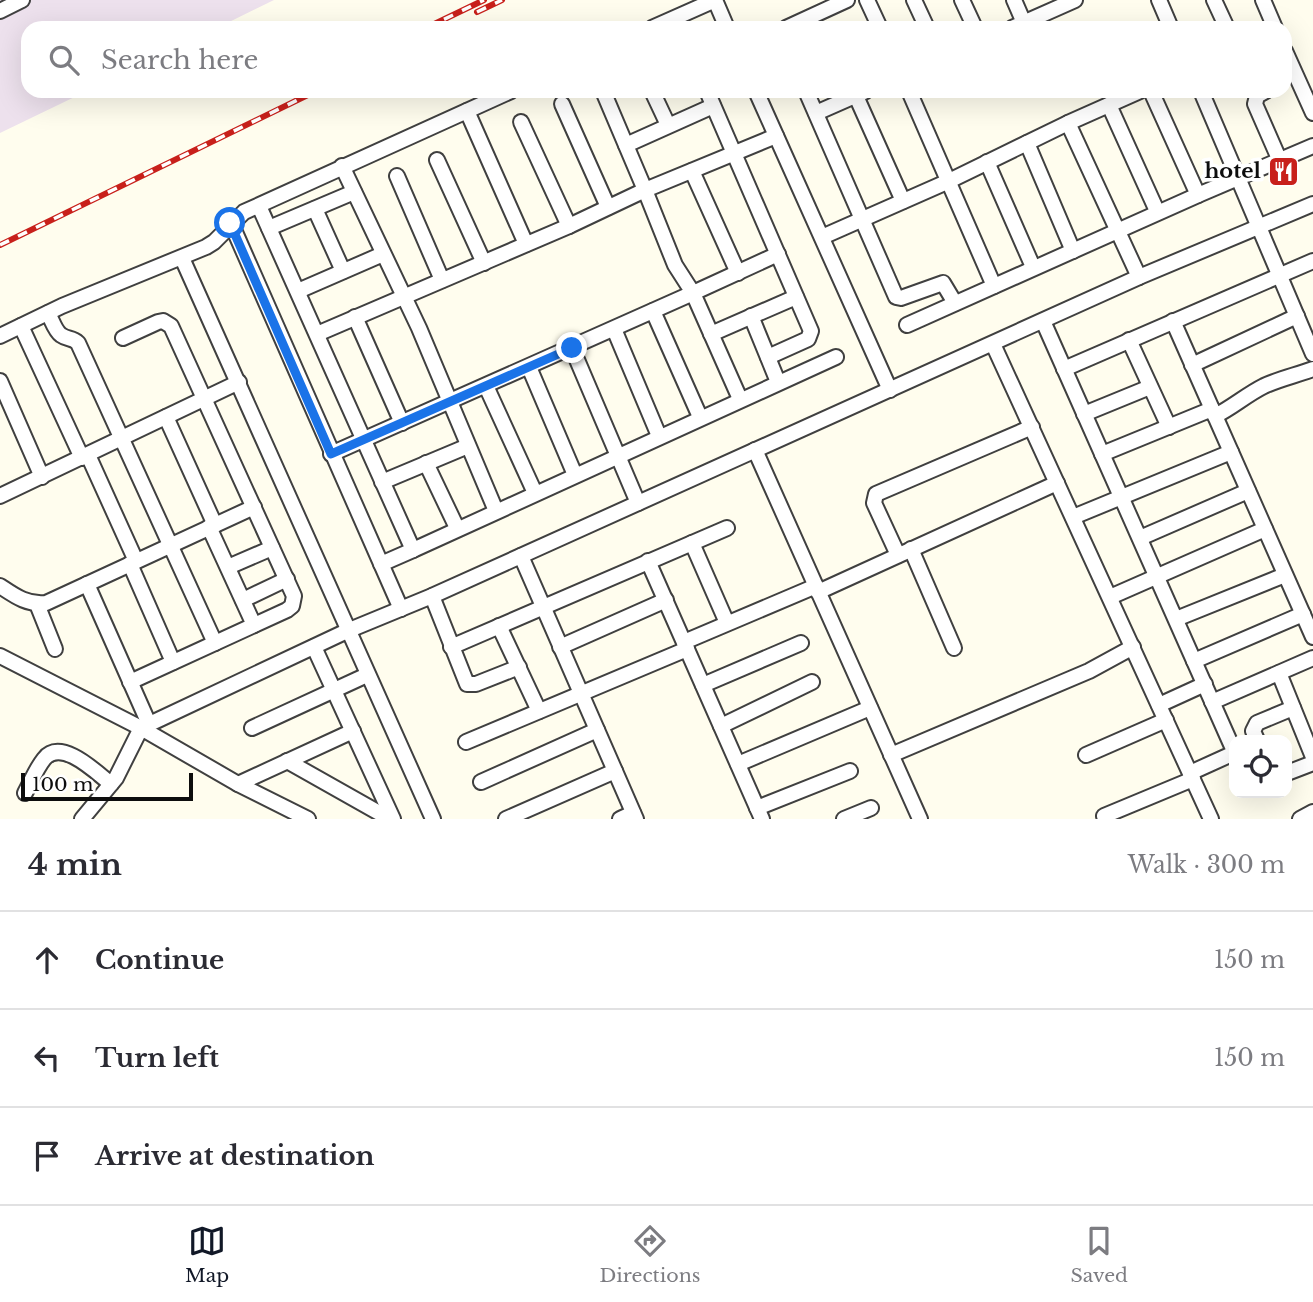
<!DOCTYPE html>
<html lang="en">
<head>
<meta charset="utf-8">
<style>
	body { margin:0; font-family:"Libre Baskerville",serif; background:#f2f2f3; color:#2b2b33 }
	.controls { position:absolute; right:21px; bottom:21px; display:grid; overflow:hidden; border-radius:14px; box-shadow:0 7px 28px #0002 }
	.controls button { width:63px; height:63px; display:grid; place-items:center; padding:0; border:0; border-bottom:2px solid #e1e1e2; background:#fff; color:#2b2b33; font:35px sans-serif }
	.scale { position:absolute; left:21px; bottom:18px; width:172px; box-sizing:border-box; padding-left:7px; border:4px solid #0d0d0d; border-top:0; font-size:19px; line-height:24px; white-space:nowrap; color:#0d0d0d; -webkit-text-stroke:5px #fff; paint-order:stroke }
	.stop { position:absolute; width:21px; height:21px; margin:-16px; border:5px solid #1a73e8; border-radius:50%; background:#fff }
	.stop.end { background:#1a73e8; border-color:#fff; box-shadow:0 2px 7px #0008 }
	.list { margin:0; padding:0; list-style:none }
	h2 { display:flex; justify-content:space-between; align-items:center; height:91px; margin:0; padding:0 28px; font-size:30px }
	h2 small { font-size:23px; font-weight:400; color:#7c7c81 }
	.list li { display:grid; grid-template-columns:46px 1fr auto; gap:21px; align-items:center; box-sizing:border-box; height:98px; padding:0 28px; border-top:2px solid #e1e1e2 }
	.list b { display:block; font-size:26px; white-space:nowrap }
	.list em { font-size:23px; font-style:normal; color:#7c7c81 }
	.icon { flex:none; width:38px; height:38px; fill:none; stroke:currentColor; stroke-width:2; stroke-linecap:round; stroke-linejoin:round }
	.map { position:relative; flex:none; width:1313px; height:819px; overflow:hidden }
	.search { position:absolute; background:#fff; box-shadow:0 7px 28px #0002; left:21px; right:21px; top:21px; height:77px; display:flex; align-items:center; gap:18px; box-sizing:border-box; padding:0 24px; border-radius:21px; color:#7c7c81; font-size:26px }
	.sheet { height:385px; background:#fff }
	nav { display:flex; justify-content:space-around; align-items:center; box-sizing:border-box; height:98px; border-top:2px solid #e1e1e2; background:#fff; font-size:19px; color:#7c7c81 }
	nav a { display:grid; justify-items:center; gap:4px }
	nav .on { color:#111827 }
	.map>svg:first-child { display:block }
	.industrial { fill:#ede1ed }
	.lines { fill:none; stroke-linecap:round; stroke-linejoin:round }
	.minor-casing { stroke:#404040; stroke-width:18 }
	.minor { stroke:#fff; stroke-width:14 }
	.rail-casing { stroke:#c8201b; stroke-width:6 }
	.rail { stroke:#fff; stroke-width:3.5; stroke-dasharray:10; stroke-linecap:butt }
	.route { stroke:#1a73e8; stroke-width:9 }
	.labels { text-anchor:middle; stroke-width:7; stroke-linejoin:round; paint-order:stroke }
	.poi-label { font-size:21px; font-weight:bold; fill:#0d0d0d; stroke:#fff; text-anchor:end }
</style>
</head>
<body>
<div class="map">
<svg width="1313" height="819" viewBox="0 0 1313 819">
	<rect width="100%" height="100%" fill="#fffdee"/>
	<polygon class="industrial" points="0,0 274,0 217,28 28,28 28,91 87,91 0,133"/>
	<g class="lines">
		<defs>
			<g id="minor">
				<polyline points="715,0 727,28"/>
				<polyline points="867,0 880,28"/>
				<polyline points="914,0 927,28"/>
				<polyline points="962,0 975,28"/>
				<polyline points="1014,0 1024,23"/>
				<polyline points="1159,0 1171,28"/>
				<polyline points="1214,0 1227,28"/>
				<polyline points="1263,0 1275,28"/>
				<polyline points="0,11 22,0"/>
				<polyline points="652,28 715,0"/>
				<polyline points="786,28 847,0"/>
				<polyline points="1012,28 1075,0"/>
				<polyline points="1285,51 1313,113"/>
				<polyline points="652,91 668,125"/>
				<polyline points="707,91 811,331 808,339 768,357"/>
				<polyline points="756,91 890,390"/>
				<polyline points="806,91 896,297 901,298 943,283 955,303"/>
				<polyline points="909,91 994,286"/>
				<polyline points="1201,91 1313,354"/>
				<polyline points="1266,91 1257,96 1255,104 1280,161"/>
				<polyline points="856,96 903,201"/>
				<polyline points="562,104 608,207"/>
				<polyline points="1109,105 1157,211"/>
				<polyline points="467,111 526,244"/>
				<polyline points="816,113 866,91"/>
				<polyline points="521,122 569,226"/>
				<polyline points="1027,143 1073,251"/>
				<polyline points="626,145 713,106"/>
				<polyline points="437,160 484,263"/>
				<polyline points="987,162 1033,267"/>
				<polyline points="342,166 419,328 496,511"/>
				<polyline points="692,171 738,273"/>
				<polyline points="397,176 442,280"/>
				<polyline points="1198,195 1313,146"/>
				<polyline points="259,206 413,550 836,357"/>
				<polyline points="315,209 343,271"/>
				<polyline points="231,223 401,609"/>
				<polyline points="269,228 354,192"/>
				<polyline points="822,237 949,181 1068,123"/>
				<polyline points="182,258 433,819"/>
				<polyline points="1139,277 1068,123 1140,91"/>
				<polyline points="298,291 383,254"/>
				<polyline points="653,311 700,417"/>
				<path d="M48,313C52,320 55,331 61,335C68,340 72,337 78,343L215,643"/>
				<polyline points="751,316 778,382"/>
				<polyline points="355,317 402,423"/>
				<polyline points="1043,321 1234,751"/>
				<polyline points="1173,321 1313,637"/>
				<polyline points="907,325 1198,195 1151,91"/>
				<polyline points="21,326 82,458"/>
				<polyline points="614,329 659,436"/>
				<polyline points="317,334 569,226 645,190 603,91"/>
				<polyline points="711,334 796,297"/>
				<polyline points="0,336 62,306 206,247 214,242 244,212 511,91"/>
				<polyline points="123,338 158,322 163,321 171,326 294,596 292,606 287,610 130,682"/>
				<polyline points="1129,340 1169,427"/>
				<polyline points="993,344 1211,819"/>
				<polyline points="572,348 638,503"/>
				<polyline points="1192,365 1297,316"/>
				<polyline points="529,367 575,475"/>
				<polyline points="1064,369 1313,261"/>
				<polyline points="0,381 42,477"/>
				<polyline points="486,386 535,493"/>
				<polyline points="740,399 693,293 778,254"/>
				<polyline points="1084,414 1150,387"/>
				<path d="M1215,416C1233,407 1246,395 1264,386C1279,379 1297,375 1313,369"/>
				<polyline points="166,417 215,525"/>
				<polyline points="755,450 920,819"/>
				<polyline points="331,454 693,293 675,265 645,190 776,136"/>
				<polyline points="1102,454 1212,409"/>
				<polyline points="88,455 136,561"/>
				<polyline points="426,463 457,528"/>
				<polyline points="382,482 468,446"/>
				<polyline points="0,496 239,382"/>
				<polyline points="1073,517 1231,452"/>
				<polyline points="209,527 254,625"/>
				<polyline points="1140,538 1248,491"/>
				<polyline points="692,543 727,623"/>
				<polyline points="911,549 954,648"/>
				<polyline points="898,555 874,503 876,494 1032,427"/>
				<polyline points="521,556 636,819"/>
				<polyline points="648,561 762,819"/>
				<polyline points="130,564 173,662"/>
				<polyline points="381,564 413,550"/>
				<polyline points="228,567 272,548"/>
				<polyline points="87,584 149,724"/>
				<path d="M0,586C15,596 27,605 46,603L254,507"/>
				<polyline points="818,592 1057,483"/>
				<polyline points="432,596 467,684 476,684 519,667"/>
				<polyline points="1110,597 1265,529"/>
				<polyline points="243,600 287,579"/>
				<polyline points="37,604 55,649"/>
				<polyline points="1176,619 1285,575"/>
				<polyline points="499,626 539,711"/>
				<polyline points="684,642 816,586"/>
				<polyline points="314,647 393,819"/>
				<polyline points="451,647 727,528"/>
				<polyline points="560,647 666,600"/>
				<polyline points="0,656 141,728 238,784 308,819"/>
				<polyline points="1194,661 1303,614"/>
				<polyline points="1279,673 1313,757"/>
				<polyline points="703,685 801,643"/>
				<polyline points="1212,702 1313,658"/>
				<polyline points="1159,705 1205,684"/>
				<polyline points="721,726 812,682"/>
				<polyline points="252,728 367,675"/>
				<polyline points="1257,740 1253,731 1257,723 1293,708"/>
				<polyline points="466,742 687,649"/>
				<polyline points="891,755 1089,671 1133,647"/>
				<polyline points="1086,755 1166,720"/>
				<polyline points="287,761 390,819"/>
				<polyline points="738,764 870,708"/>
				<polyline points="1190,773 1234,753"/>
				<polyline points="1287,773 1313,763"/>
				<polyline points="481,782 597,730"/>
				<polyline points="238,784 353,731"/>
				<path d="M25,793C31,782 36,769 44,759C61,737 97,773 111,784"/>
				<polyline points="757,808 850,771"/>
				<polyline points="1104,816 1193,779"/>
				<polyline points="82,819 116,778 141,728 347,631 432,596 1139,277 1313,204"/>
				<polyline points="506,819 615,771"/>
				<polyline points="620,819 633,813"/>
				<polyline points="844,819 871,808"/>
				<polyline points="1300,819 1313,812"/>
			</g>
		</defs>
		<use href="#minor" class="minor-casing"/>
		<use href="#minor" class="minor"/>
		<defs>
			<g id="rail">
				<polyline points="477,12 502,0"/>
				<polyline points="426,28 484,0"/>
				<polyline points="0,245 316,91"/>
			</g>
		</defs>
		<use href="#rail" class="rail-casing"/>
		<use href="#rail" class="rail"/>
	</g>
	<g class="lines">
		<polyline class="route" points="230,223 331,454 572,348"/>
	</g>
	<defs>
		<symbol id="restaurant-square" viewBox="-11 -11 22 22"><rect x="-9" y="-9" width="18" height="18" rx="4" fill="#c8201b" stroke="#fff"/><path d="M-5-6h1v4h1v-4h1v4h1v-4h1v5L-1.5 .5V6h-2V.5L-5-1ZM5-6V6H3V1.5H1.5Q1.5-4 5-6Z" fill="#fff"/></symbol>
	</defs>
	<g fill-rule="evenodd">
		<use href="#restaurant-square" x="1266" y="154" width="35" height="35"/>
	</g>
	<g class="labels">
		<g class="poi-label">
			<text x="1261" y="178">hotel</text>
		</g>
	</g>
</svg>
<div class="controls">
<button><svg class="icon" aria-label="locate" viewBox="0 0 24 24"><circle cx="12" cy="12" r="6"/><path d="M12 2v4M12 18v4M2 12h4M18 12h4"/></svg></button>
</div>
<div class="scale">100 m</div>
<div class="stop" style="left:230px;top:223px"></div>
<div class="stop end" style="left:572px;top:348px"></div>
<div class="search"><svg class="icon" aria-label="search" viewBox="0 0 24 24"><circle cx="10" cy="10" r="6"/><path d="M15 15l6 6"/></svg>Search here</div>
</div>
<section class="sheet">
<h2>4 min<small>Walk · 300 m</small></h2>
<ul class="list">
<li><svg class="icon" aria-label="ahead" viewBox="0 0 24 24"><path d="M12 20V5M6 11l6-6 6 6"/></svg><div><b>Continue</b></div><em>150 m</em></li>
<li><svg class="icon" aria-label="left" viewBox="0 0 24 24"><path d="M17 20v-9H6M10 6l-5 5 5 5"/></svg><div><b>Turn left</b></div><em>150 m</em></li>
<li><svg class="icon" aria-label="arrive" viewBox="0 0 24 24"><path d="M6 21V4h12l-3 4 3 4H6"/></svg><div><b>Arrive at destination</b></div></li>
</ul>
</section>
<nav>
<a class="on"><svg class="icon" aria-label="map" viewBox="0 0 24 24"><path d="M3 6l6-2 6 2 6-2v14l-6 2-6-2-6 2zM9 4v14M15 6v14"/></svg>Map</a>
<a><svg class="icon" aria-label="directions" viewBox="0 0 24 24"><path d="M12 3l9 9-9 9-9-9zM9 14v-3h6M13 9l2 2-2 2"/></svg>Directions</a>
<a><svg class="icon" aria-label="saved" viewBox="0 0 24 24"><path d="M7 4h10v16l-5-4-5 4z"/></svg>Saved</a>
</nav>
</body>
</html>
